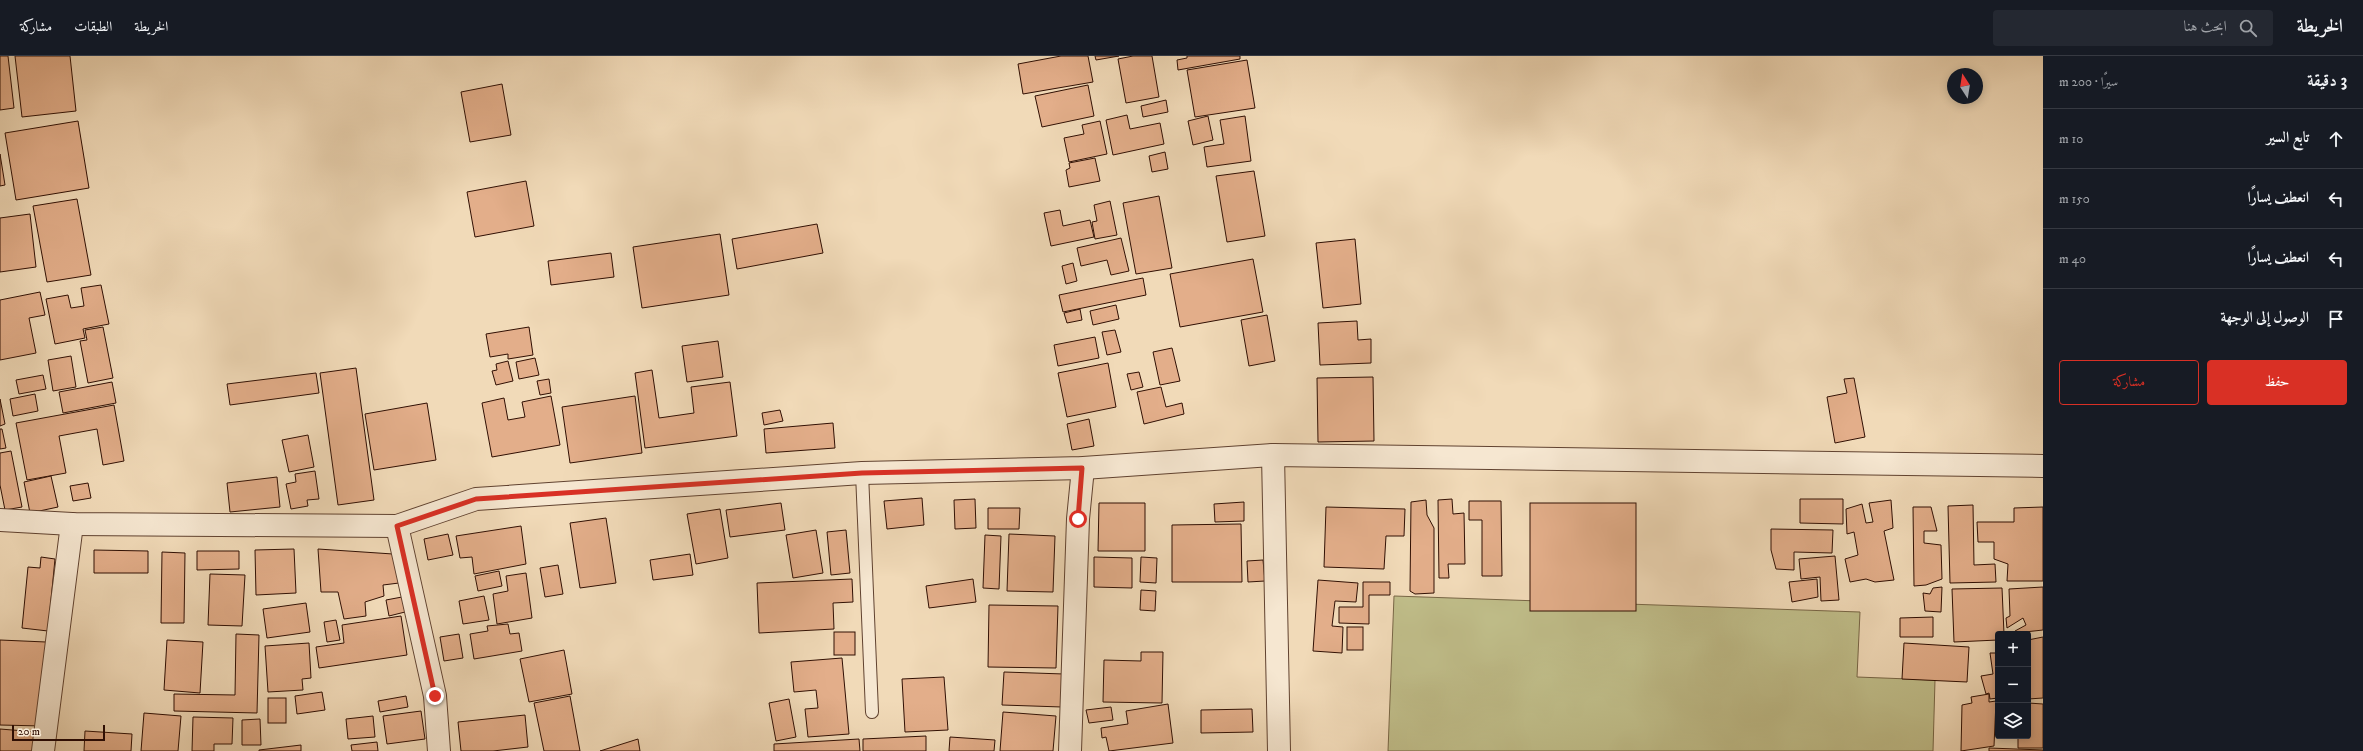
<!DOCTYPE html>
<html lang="ar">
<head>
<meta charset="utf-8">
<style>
	body { margin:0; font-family:"IM FELL DW Pica",Amiri,serif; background:#242831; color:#f1f3f6; direction:rtl }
	.controls { position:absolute; right:12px; bottom:12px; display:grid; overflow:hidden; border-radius:4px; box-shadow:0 2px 10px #0003 }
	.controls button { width:36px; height:36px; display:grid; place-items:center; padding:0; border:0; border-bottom:1px solid #363941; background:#171b24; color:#f1f3f6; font:20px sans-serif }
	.compass { position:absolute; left:1947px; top:12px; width:36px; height:36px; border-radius:50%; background:#171b24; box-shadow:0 2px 10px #0003; rotate:348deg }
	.scale { position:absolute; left:12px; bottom:10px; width:93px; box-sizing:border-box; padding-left:4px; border:2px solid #300f03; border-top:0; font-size:11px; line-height:14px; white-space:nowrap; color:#300f03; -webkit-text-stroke:3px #f6e7d1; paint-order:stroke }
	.stop { position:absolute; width:12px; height:12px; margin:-9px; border:3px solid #d93025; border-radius:50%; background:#fff }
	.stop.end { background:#d93025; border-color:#fff; box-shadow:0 1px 4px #0008 }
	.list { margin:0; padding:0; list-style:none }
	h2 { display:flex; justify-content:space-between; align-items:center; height:52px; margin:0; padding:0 16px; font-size:17px }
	h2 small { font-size:13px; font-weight:400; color:#9ea1a6 }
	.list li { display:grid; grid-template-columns:26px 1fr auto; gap:12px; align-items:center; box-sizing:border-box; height:60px; padding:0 16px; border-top:1px solid #363941 }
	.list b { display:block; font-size:15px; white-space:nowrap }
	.list em { font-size:13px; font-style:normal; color:#9ea1a6 }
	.actions { display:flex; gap:8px; padding:12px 16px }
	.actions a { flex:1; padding:9px 0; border:1px solid #d93025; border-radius:4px; text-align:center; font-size:14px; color:#d93025 }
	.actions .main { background:#d93025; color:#fff }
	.icon { flex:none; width:22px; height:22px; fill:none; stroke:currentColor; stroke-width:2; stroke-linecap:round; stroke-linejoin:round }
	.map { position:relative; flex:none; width:2043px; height:695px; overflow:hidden; direction:ltr }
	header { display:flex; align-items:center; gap:24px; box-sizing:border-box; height:56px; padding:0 20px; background:#171b24; border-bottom:1px solid #363941 }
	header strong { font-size:19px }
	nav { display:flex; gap:22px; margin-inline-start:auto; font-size:14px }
	.search { width:280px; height:36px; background:#242831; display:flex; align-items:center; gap:10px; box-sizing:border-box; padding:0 14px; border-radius:4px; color:#9ea1a6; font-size:15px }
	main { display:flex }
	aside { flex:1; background:#171b24 }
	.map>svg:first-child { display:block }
	.green { fill:#c0be8a; stroke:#786646 }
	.building { fill:#e3ae8a; stroke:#300f03 }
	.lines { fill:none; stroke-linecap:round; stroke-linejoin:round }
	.service-casing { stroke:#604230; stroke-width:14 }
	.minor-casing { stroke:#604230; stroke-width:24 }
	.tertiary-casing { stroke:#604230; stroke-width:24 }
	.service { stroke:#f6e7d1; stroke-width:12 }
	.minor { stroke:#f6e7d1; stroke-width:22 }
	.tertiary { stroke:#f6e7d1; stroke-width:22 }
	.route { stroke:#d93025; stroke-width:5 }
</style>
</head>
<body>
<header>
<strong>الخريطة</strong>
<div class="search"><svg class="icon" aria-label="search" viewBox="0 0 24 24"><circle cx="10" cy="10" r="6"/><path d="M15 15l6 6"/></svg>ابحث هنا</div>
<nav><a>الخريطة</a><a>الطبقات</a><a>مشاركة</a></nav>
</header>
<main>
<aside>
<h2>3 دقيقة<small>سيرًا · 200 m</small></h2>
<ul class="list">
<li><svg class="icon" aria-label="ahead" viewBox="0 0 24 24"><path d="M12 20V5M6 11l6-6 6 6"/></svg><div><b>تابع السير</b></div><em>10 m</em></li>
<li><svg class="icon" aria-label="left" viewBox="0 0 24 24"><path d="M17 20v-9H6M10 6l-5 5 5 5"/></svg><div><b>انعطف يسارًا</b></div><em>150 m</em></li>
<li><svg class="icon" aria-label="left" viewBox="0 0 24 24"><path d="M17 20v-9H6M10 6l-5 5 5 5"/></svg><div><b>انعطف يسارًا</b></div><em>40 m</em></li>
<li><svg class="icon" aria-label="arrive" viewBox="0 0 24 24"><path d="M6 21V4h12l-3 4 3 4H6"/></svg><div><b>الوصول إلى الوجهة</b></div></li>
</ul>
<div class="actions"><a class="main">حفظ</a><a>مشاركة</a></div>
</aside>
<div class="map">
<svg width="2043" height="695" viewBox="0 0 2043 695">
	<rect width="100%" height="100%" fill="#f1dab8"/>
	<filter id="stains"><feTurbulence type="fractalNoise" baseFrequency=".005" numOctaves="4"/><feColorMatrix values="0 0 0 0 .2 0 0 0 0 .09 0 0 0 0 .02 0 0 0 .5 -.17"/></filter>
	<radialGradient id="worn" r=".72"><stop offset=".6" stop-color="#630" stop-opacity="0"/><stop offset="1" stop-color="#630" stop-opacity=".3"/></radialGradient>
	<polygon class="green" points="1394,540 1860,556 1857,621 1935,624 1933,695 1388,695"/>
	<g class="building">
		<polygon points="0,0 8,0 14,52 0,54"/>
		<polygon points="15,0 70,0 76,55 22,61"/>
		<polygon points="1061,0 1088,0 1093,26 1023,38 1018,8"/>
		<polygon points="1095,0 1119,0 1096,4"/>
		<polygon points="1133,0 1152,0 1159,41 1126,47 1118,3"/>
		<polygon points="1187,0 1240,0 1240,3 1178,14 1177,4 1187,2"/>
		<polygon points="1247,4 1255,52 1195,61 1187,14"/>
		<polygon points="502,28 511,79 470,86 461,36"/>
		<polygon points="1088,29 1094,60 1042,71 1035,40"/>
		<polygon points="1166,44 1168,56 1143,61 1141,50"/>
		<polygon points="1127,59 1130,73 1160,67 1164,88 1113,99 1106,64"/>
		<polygon points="1208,60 1213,84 1193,89 1188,65"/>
		<polygon points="1245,60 1251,105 1207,111 1204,91 1224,88 1220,64"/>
		<polygon points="78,65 89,132 16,144 5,77"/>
		<polygon points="1100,65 1107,98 1069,106 1064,82 1084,78 1082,69"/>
		<polygon points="1165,96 1168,113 1152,116 1149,100"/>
		<polygon points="0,98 5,129 0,130"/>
		<polygon points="1095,102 1100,125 1069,131 1066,114 1070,112 1069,107"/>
		<polygon points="1254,115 1265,180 1227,186 1216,120"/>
		<polygon points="526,125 534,170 475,181 467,136"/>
		<polygon points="1159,140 1172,212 1136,218 1123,147"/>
		<polygon points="77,143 91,219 47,226 33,150"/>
		<polygon points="1110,145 1117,179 1095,183 1092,166 1097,165 1094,149"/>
		<polygon points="1060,154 1063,170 1090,164 1094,181 1051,190 1044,157"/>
		<polygon points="30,158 36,211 0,216 0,162"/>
		<polygon points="817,168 823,197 737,213 732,183"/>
		<polygon points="720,178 729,239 642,252 633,191"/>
		<polygon points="1121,182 1129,215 1111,219 1107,204 1081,210 1077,192"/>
		<polygon points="1355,183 1361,248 1323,252 1316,187"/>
		<polygon points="611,197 614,221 551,229 548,205"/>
		<polygon points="1253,203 1263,256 1180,271 1170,218"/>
		<polygon points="1073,207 1077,225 1066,228 1062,210"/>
		<polygon points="1143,222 1146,239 1063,256 1059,239"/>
		<polygon points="101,229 109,268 83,273 85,282 55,288 46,243 68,239 71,252 84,250 81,232"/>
		<polygon points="40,236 45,259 29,262 36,297 0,304 0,244"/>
		<polygon points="1116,249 1119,263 1093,269 1090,255"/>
		<polygon points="1080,253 1082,264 1067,267 1064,257"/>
		<polygon points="1267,259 1275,305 1249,310 1241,264"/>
		<polygon points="1357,265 1358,284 1371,283 1371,307 1320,309 1318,267"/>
		<polygon points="103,271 113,322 88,327 80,285 87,284 85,274"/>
		<polygon points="529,271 533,299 508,303 508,298 490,301 486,278"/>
		<polygon points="1115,274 1121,296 1107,299 1102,276"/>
		<polygon points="1095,281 1099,302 1058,310 1054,289"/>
		<polygon points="718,285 723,321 687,326 682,290"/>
		<polygon points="1172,292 1180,325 1160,329 1153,296"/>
		<polygon points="71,300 76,331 53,335 48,304"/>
		<polygon points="535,302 539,319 519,323 516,306"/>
		<polygon points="508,305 513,325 496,329 492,315 497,314 496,308"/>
		<polygon points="1108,307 1116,351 1067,361 1058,317"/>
		<polygon points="356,312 374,444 338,449 320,317"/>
		<polygon points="652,314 659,362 694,357 691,331 730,326 737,380 645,392 635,317"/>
		<polygon points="1139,316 1143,331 1131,334 1127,318"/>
		<polygon points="316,317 319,337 230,349 227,328"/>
		<polygon points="43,319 46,333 19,338 16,324"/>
		<polygon points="1373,321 1374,385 1318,386 1317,322"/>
		<polygon points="1854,322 1865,381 1835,387 1827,341 1847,337 1844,323"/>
		<polygon points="549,323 551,337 540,339 537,325"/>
		<polygon points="112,326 116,347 63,357 59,336"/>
		<polygon points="1161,331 1166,351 1182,347 1184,358 1144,368 1137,336"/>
		<polygon points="35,338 38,355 13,360 10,343"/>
		<polygon points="551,340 560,389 492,401 482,347 504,342 508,364 525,361 522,346"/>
		<polygon points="635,340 642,397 570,407 562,351"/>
		<polygon points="0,343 5,368 0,370"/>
		<polygon points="427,347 436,404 374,414 365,358"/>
		<polygon points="114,349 124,405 103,409 97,373 59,380 66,417 27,424 16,367"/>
		<polygon points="780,354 783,365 764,369 762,357"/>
		<polygon points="1089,363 1094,390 1072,394 1067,368"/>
		<polygon points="833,367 835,392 766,397 764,373"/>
		<polygon points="0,373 2,373 6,392 0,393"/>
		<polygon points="308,379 314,411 289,416 282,384"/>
		<polygon points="11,395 22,451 5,454 0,429 0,397"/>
		<polygon points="315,415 319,443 307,444 308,450 291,453 286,428 296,426 295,418"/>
		<polygon points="51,420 58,451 30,457 24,426"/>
		<polygon points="277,421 280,451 230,456 227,427"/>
		<polygon points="88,427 91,442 73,445 70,430"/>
		<polygon points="922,442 924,469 887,473 884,445"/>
		<polygon points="975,443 976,472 955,473 954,444"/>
		<polygon points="1452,443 1453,458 1464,457 1465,508 1448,508 1449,522 1439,522 1438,444"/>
		<polygon points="1800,443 1843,443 1843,468 1800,467"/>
		<polygon points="1426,444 1427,459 1434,472 1434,537 1415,538 1410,535 1411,446"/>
		<polygon points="1891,444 1893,472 1884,475 1894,524 1875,526 1866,523 1850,526 1845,503 1858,499 1854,476 1847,478 1846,453 1862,448 1866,467 1873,466 1869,447"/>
		<polygon points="1469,445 1501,445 1502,520 1482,520 1482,464 1469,464"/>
		<polygon points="1244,446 1244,465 1215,466 1214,448"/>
		<polygon points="781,447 785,474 730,481 726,454"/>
		<polygon points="1099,447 1145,447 1145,495 1098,495"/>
		<rect x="1530" y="447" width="106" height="108"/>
		<polygon points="1973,449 1974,509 1995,508 1996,526 1950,527 1948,450"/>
		<polygon points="1326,451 1405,453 1404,480 1386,480 1384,513 1324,511"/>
		<polygon points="1913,451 1931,451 1937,475 1924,475 1924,487 1941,489 1942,523 1926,529 1914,530"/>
		<polygon points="2043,451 2043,525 2007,525 2008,508 1994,503 1994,486 1978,486 1977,466 2014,466 2014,452"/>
		<polygon points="988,452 1020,452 1019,473 988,473"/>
		<polygon points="720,453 728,502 696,508 687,458"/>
		<polygon points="606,462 616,527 580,532 570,467"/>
		<polygon points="1241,468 1242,526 1172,526 1172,469"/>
		<polygon points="521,470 526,508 474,518 472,501 460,502 456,480"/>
		<polygon points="1771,473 1833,474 1832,497 1794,496 1794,514 1776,513 1771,494"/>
		<polygon points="816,474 823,517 793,522 786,479"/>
		<polygon points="846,474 850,517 831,519 827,476"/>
		<polygon points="448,478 453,499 428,504 424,483"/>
		<polygon points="1009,478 1055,480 1053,536 1007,535"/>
		<polygon points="985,479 1001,480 999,533 983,532"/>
		<polygon points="294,493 296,537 256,539 255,494"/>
		<polygon points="318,493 393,498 399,527 383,529 384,540 365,546 366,560 344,563 338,536 321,536"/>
		<polygon points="94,494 148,495 148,517 94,517"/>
		<polygon points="197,495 239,495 239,513 197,514"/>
		<polygon points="162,496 185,497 184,567 161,567"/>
		<polygon points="690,498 693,519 653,524 650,504"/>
		<polygon points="1835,500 1839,544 1821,545 1820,521 1801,523 1799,503"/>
		<polygon points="41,501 55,503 48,575 22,572 28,511 40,512"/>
		<polygon points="1094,501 1132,502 1132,532 1094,531"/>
		<polygon points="1141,501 1157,502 1156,527 1140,526"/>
		<polygon points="1263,504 1265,525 1248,526 1247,505"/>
		<polygon points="558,509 563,538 545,541 540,512"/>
		<polygon points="499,515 502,530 478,535 475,520"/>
		<polygon points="526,517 532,562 497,568 493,538 508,535 506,520"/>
		<polygon points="210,518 245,519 242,570 208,569"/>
		<polygon points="852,523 853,546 833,547 834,573 759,577 757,527"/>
		<polygon points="973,523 976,546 929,552 926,530"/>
		<polygon points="1817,523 1818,541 1792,546 1789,526"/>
		<polygon points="1318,524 1358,527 1356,546 1335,545 1332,570 1343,571 1342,597 1313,595"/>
		<polygon points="1363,526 1390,526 1390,539 1369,539 1369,568 1339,567 1339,551 1363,551"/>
		<polygon points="1942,531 1941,556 1925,555 1923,537 1930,538 1933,532"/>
		<polygon points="2043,531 2043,574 2016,577 2015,575 2026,569 2023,562 2007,572 2006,562 2010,560 2009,533"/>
		<polygon points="2002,532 2004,578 1998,578 1998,584 1954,586 1952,533"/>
		<polygon points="1141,534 1156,535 1155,555 1140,554"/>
		<polygon points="484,540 489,564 463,568 459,545"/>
		<polygon points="402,541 405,556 389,560 386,544"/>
		<polygon points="306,547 310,576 267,582 263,553"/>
		<polygon points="989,549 1058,550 1056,612 988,611"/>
		<polygon points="401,560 407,599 319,612 316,591 344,587 342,569"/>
		<polygon points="1933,561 1933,581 1900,581 1900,562"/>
		<polygon points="336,564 340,584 327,586 324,566"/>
		<polygon points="508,568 510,578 519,577 522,595 474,603 470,578 488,575 487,570"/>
		<rect x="1347" y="571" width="16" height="23"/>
		<rect x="834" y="576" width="21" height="23"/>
		<polygon points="236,578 259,579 257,657 174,655 174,638 235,639"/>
		<polygon points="459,578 463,602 444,605 440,581"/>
		<polygon points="2043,581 2043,642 2028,643 2028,584"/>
		<polygon points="0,584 46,586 42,670 0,669"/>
		<polygon points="167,584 203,586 200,637 164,634"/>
		<polygon points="309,587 311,622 302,623 303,634 268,636 265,590"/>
		<polygon points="1904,587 1969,591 1967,626 1902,623"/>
		<polygon points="564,594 572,638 529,646 520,603"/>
		<polygon points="1141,596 1163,596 1162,647 1103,646 1104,604 1141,605"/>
		<polygon points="1990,597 1998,597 1998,642 1990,643 1989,637 1986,638 1981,620 1993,618"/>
		<polygon points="842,602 849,678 808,681 805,653 818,652 816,634 794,636 791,606"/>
		<polygon points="1004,616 1064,618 1062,651 1002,649"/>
		<polygon points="944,621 948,674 905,676 902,623"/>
		<polygon points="322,636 325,654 297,658 295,640"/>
		<polygon points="1989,638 1989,646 1996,645 1994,690 1961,695 1962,649 1972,647 1971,641"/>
		<polygon points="406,640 408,651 380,656 378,645"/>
		<polygon points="570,640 580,695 544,695 534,647"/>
		<rect x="268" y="642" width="18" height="25"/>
		<polygon points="789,643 796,681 776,685 769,647"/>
		<polygon points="2028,647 2043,648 2043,692 2018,692 2018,680 2028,680"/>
		<polygon points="1168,648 1173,687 1109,695 1106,681 1102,682 1101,672 1128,668 1126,655"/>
		<polygon points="1111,651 1113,664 1089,667 1086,654"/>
		<polygon points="1252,653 1253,676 1201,677 1201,654"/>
		<polygon points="421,655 425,683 387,688 383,660"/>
		<polygon points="1003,656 1056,660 1053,695 1000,695"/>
		<polygon points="144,657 181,660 178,695 141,695"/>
		<polygon points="525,659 528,691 493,695 461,695 458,666"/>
		<polygon points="373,660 375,681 348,683 346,663"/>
		<polygon points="193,661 233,662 232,688 214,688 214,695 192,695"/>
		<polygon points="260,663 261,689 242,689 242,664"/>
		<polygon points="0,673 37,676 36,695 0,695"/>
		<polygon points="85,675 132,678 131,695 84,695"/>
		<polygon points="926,680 926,695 863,695 863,683"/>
		<polygon points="950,681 995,684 994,695 949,695"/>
		<polygon points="638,683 640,695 600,695"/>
		<polygon points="859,683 860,695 774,695 774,688"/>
		<polygon points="377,686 378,695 352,695 351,689"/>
		<polygon points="301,689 301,695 259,695 259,694"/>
		<polygon points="1989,692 2043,694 2043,695 1989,695"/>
	</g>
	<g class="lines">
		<defs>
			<polyline id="service" points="862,417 872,656"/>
			<g id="minor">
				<polyline points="397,470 435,640 439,695"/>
				<polyline points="43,695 72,468"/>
				<polyline points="1070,695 1078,463 1083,412"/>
				<polyline points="1279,695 1273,399 2043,410"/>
			</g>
			<polyline id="tertiary" points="0,464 72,468 397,470 476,443 862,417 1083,412 1273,399"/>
		</defs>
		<use href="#service" class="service-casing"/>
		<use href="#minor" class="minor-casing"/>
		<use href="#tertiary" class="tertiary-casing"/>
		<use href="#service" class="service"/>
		<use href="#minor" class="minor"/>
		<use href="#tertiary" class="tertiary"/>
	</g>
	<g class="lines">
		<polyline class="route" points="435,640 397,470 476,443 862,417 1082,412 1078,463"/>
	</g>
	<rect width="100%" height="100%" filter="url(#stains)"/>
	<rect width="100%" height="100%" fill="url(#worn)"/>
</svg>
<div class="controls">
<button>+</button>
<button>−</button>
<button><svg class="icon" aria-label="layers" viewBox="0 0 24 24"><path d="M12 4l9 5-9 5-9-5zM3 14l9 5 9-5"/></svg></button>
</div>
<svg class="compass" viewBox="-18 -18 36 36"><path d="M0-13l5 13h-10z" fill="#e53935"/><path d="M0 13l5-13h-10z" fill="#9ea1a6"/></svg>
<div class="scale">20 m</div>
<div class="stop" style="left:1078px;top:463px"></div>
<div class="stop end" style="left:435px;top:640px"></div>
</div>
</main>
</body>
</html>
